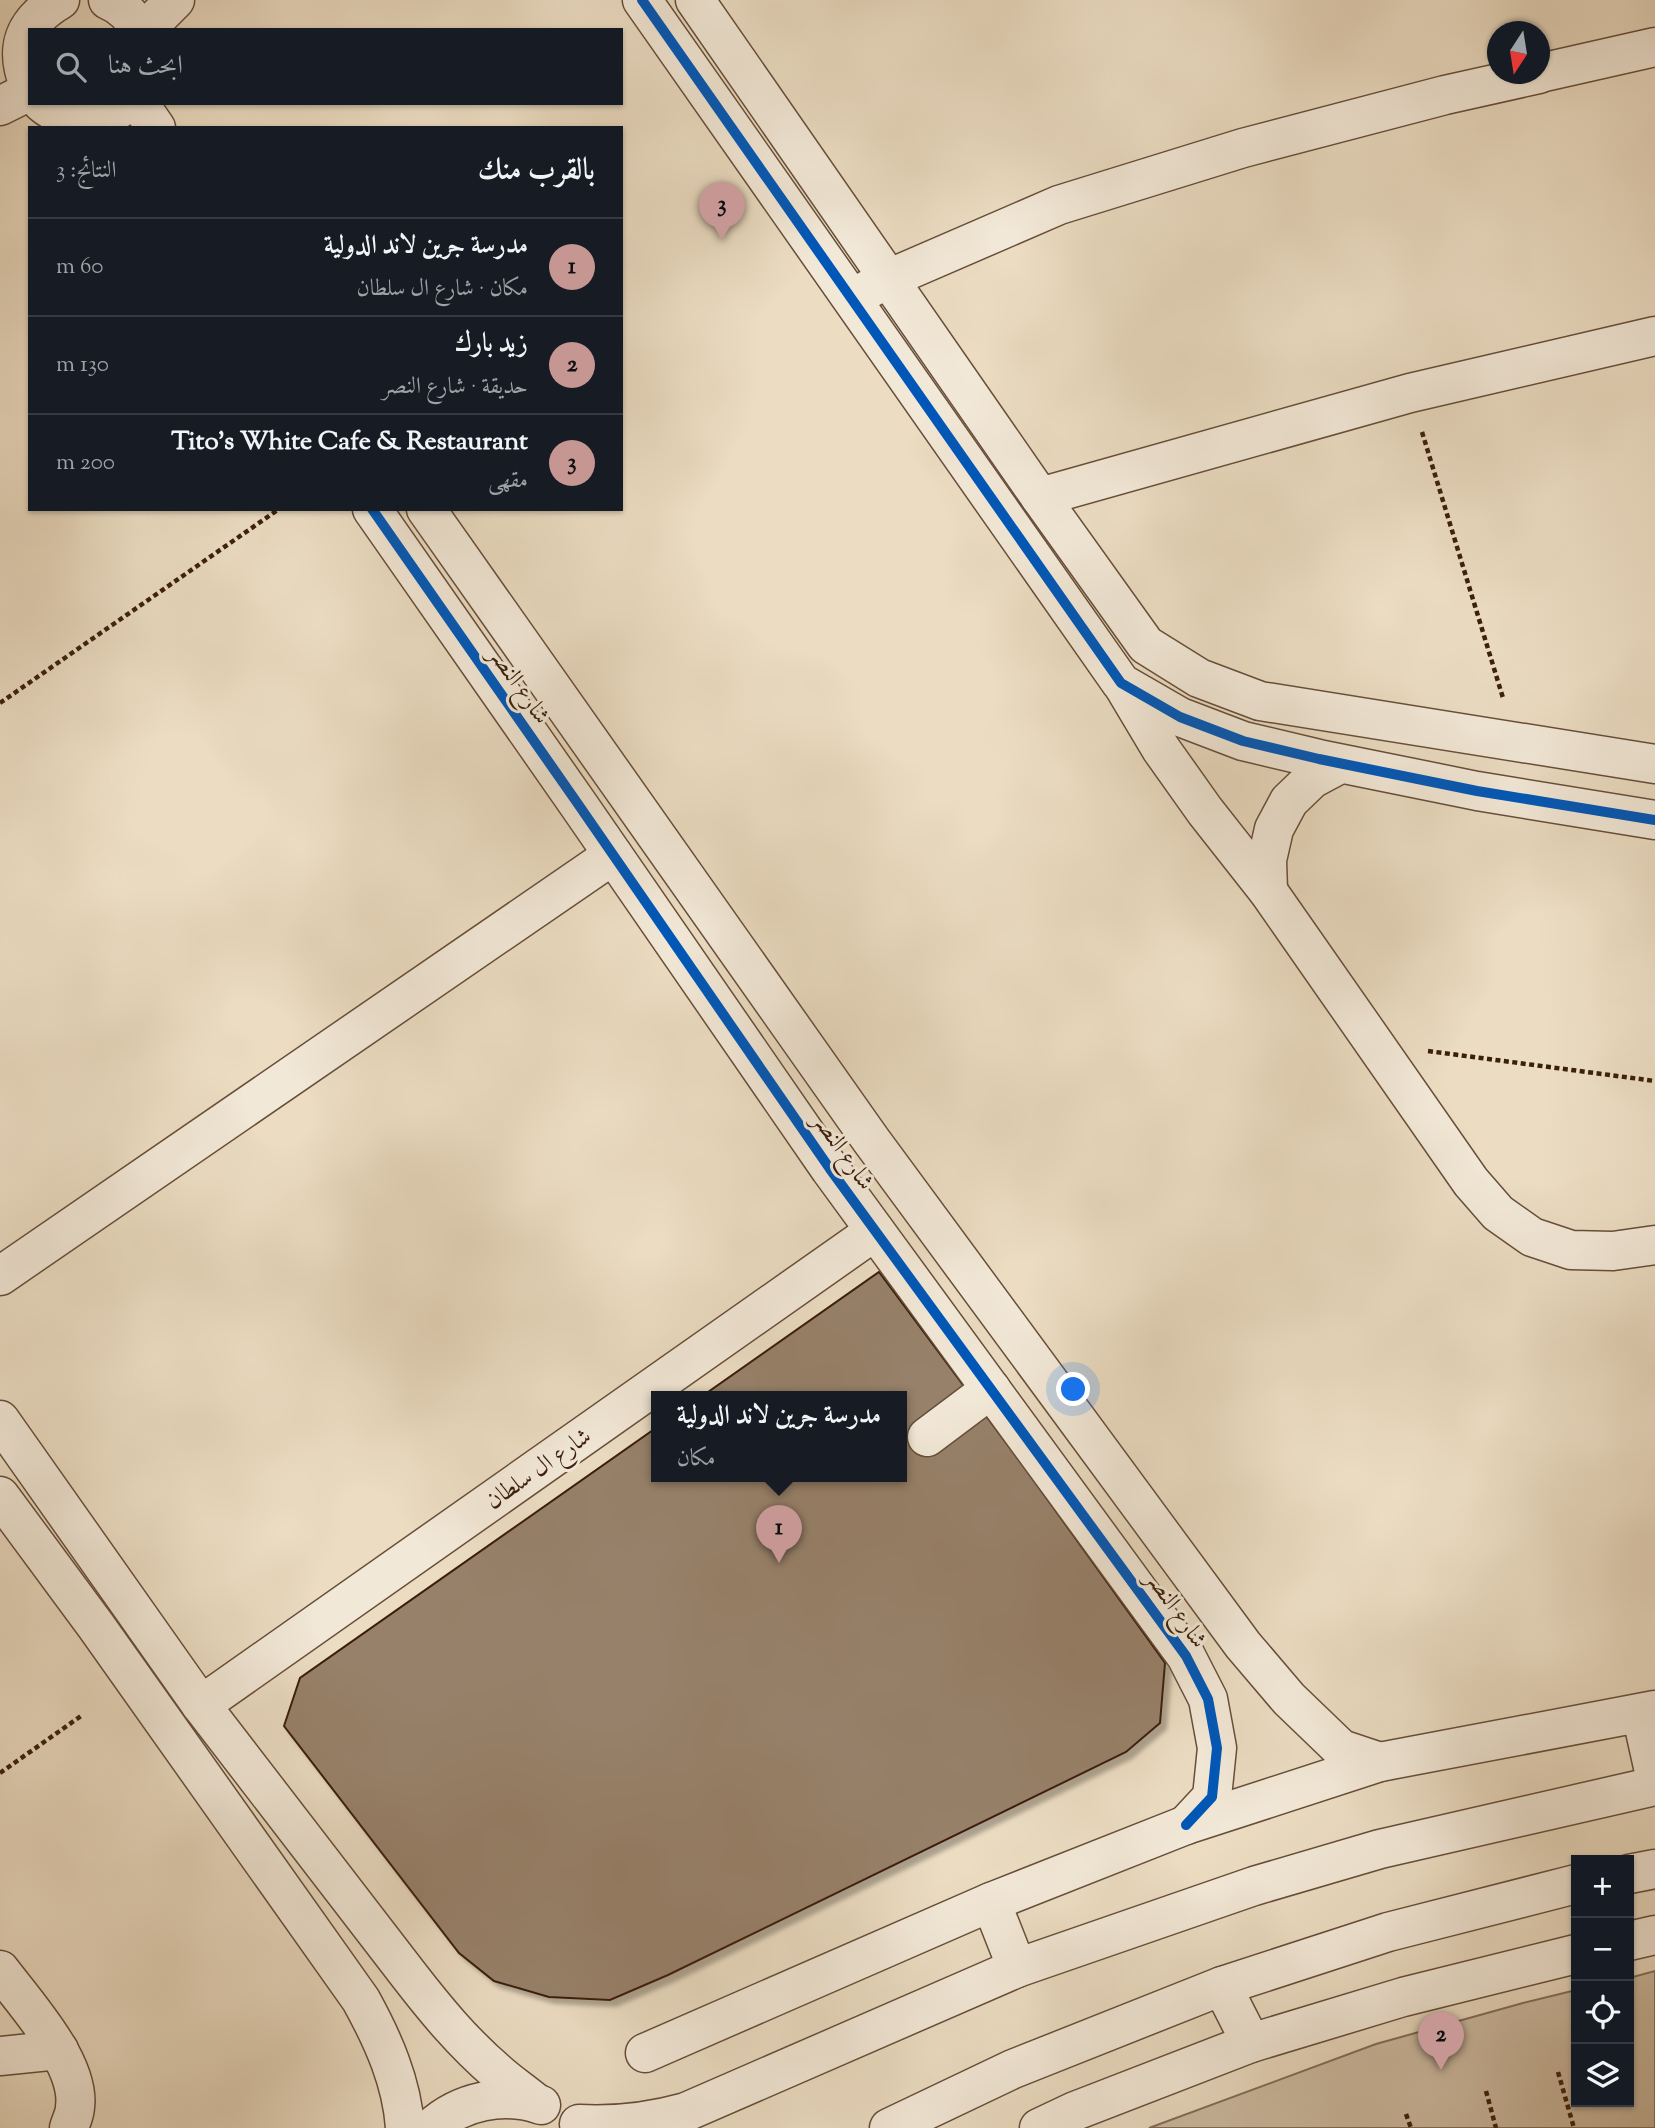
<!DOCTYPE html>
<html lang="ar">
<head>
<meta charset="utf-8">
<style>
	body { margin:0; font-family:"Sorts Mill Goudy",Amiri,serif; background:#20242c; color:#f1f3f6; direction:rtl }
	.controls { position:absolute; right:21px; bottom:21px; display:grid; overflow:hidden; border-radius:0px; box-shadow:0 2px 5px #0004 }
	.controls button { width:63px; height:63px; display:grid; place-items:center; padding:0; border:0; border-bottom:2px solid #363941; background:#171b24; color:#f1f3f6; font:35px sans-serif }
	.compass { position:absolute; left:1487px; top:21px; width:63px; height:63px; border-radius:50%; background:#171b24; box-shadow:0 2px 5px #0004; rotate:192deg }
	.you { position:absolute; left:1074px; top:1390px; width:24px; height:24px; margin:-18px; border:5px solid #fff; border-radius:50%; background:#1a73e8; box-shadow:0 0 0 10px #1a73e833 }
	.badge { display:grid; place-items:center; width:46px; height:46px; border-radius:50%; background:#c59692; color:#111; font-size:23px; font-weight:700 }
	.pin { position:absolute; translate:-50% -58px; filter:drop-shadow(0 2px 4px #0008) }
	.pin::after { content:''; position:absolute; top:37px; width:24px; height:21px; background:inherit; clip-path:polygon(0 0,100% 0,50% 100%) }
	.popup { position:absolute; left:651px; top:1391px; width:256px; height:91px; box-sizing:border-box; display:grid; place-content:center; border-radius:0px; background:#171b24; filter:drop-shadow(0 2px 5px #0005); font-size:23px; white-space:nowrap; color:#9ea1a6 }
	.popup b { font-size:26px; color:#f1f3f6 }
	.popup::after { content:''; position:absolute; left:50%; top:100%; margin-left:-14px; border:14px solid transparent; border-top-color:#171b24 }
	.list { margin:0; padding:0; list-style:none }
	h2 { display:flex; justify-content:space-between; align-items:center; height:91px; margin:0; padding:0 28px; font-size:30px }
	h2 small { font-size:23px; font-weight:400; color:#9ea1a6 }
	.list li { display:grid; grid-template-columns:46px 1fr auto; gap:21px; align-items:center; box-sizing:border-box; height:98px; padding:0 28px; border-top:2px solid #363941 }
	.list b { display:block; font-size:26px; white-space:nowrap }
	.list p { margin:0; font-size:23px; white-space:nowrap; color:#9ea1a6 }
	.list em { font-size:23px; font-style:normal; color:#9ea1a6 }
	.icon { flex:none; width:38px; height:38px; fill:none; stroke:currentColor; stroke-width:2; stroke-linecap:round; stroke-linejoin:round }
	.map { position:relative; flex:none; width:1655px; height:2128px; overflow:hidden; direction:ltr }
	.search { position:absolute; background:#171b24; box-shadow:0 2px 5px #0004; left:28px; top:28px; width:595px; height:77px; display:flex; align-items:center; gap:18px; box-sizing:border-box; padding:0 24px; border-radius:0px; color:#9ea1a6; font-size:26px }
	.panel { position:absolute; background:#171b24; box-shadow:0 2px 5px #0004; left:28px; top:126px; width:595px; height:385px; border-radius:0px; direction:rtl }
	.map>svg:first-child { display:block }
	.green { fill:#cdbca3; stroke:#846e58; stroke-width:2 }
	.building { fill:#97816b; stroke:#3b1f0d; stroke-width:2; filter:url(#shadow) }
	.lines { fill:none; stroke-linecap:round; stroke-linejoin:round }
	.minor-casing { stroke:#674e3a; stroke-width:41 }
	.path { stroke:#3b1f0d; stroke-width:4.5; stroke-dasharray:5 3.5; stroke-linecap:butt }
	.minor { stroke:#f2e8d7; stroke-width:38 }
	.cycleway-casing { stroke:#f2e8d7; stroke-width:15 }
	.cycleway { stroke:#0057b8; stroke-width:10 }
	.labels { text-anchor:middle; stroke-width:6; stroke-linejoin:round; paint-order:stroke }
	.street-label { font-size:24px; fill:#3b1f0d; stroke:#f2e8d7 }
</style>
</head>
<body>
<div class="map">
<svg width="1655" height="2128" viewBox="0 0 1655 2128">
	<defs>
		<filter id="shadow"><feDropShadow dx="6" dy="6" stdDeviation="2" flood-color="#0004"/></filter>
	</defs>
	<rect width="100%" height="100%" fill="#ebdcc2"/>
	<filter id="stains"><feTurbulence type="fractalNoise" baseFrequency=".00286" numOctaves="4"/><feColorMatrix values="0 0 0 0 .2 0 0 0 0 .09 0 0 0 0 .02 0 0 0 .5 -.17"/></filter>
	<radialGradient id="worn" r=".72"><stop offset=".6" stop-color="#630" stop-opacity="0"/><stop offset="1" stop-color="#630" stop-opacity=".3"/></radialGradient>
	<polygon class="green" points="1655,1971 1655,2128 1149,2128 1376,2044 1523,2003 1576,1990 1576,2102 1629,2102 1629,1978"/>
	<polygon class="building" points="879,1272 1022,1464 1165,1663 1160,1723 1126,1752 668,1975 610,2000 549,1997 494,1981 459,1953 284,1726 300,1678 656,1428 656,1477 902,1477 902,1397 701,1397"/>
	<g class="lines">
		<defs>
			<g id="minor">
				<path d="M108,0C123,6 132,16 140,30"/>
				<polyline points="642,0 1121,683 1180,717 1243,741 1319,759 1477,791 1655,820"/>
				<polyline points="695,0 1040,497 1146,645 1199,678 1260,701 1655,764"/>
				<polyline points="145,30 175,0"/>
				<polyline points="1540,73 1655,47"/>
				<path d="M30,88C13,48 23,22 60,0"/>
				<path d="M42,103C67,124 102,125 127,103"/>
				<polyline points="139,103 156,128"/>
				<polyline points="0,106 30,91"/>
				<polyline points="867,290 888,279 1059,205 1243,148 1445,95 1539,74"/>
				<polyline points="1040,497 1410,393 1655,336"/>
				<polyline points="372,509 578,804 830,1169 1186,1656 1208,1699 1217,1748 1212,1797 1186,1825"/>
				<polyline points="426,509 871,1140 1243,1645 1289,1699 1341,1749 1380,1762"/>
				<polyline points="1124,687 1161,749 1205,811 1268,891 1471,1182 1498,1213 1532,1237 1571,1250 1613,1251 1655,1245"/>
				<polyline points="1268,891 1267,860 1274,829 1289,801 1312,779 1340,764"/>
				<polyline points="0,1276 613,855"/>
				<path d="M0,1420L201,1705L408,1974C435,2009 463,2043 497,2072C509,2083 523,2092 536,2103"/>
				<polyline points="927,1437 991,1389"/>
				<path d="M0,1496L96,1626L361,2000C383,2040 402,2082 405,2128"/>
				<polyline points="201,1705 875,1231"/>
				<polyline points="1641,1713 1655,1776"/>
				<polyline points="1629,1874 1655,1869"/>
				<polyline points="991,1902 1017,1968"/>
				<polyline points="1629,1941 1655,1935"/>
				<path d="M0,1970C25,2003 81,2064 75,2107C75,2114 71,2121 69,2128"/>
				<polyline points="1222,1986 1251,2043"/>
				<polyline points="645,2053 991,1902 1186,1825 1380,1762 1655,1710"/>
				<polyline points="0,2056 59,2050"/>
				<path d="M579,2124C616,2126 650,2122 686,2112L1017,1968L1254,1886L1380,1849L1655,1786"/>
				<path d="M431,2128C460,2101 504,2092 541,2105"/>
				<polyline points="889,2128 1013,2069 1222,1986 1388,1932 1576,1884"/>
				<polyline points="1039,2128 1075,2111 1251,2043 1403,1997 1576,1954"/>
			</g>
		</defs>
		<use href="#minor" class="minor-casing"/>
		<g class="path">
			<polyline points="1422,432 1503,698"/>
			<polyline points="0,703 279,509"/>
			<polyline points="1428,1051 1655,1081"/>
			<polyline points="0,1773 81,1716"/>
			<polyline points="1558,2072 1574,2128"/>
			<polyline points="1486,2091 1496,2128"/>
			<polyline points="1406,2114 1411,2128"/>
		</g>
		<use href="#minor" class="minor"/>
		<defs>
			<g id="cycleway">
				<polyline points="642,0 1121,683 1180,717 1243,741 1319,759 1477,791 1655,820"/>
				<polyline points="372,509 578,804 830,1169 1186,1656 1208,1699 1217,1748 1212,1797 1186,1825"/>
			</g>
		</defs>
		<use href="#cycleway" class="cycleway-casing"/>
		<use href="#cycleway" class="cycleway"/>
	</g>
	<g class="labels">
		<g class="street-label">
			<text transform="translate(520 685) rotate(55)" y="8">شارع النصر</text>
			<text transform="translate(844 1151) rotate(55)" y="8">شارع النصر</text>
			<text transform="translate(538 1468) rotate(-35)" y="8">شارع ال سلطان</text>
			<text transform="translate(1177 1609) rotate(55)" y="8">شارع النصر</text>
		</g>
	</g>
	<rect width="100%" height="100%" filter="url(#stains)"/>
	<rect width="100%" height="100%" fill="url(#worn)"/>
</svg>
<div class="controls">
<button>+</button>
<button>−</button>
<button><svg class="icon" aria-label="locate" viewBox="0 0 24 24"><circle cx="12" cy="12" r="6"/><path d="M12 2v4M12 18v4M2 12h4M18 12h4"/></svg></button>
<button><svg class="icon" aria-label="layers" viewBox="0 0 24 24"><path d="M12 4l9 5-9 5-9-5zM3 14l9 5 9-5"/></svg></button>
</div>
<svg class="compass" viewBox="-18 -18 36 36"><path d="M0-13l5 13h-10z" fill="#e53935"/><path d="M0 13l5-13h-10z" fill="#9ea1a6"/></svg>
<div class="you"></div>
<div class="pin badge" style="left:779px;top:1563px">1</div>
<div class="popup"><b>مدرسة جرين لاند الدولية</b>مكان</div>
<div class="pin badge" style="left:1441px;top:2070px">2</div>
<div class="pin badge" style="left:722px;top:240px">3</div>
<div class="search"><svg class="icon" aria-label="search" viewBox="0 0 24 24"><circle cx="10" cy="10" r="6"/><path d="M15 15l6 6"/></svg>ابحث هنا</div>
<section class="panel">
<h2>بالقرب منك<small>النتائج: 3</small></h2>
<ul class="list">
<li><span class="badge">1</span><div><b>مدرسة جرين لاند الدولية</b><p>مكان · شارع ال سلطان</p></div><em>60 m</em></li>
<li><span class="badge">2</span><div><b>زيد بارك</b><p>حديقة · شارع النصر</p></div><em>130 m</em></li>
<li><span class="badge">3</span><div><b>Tito's White Cafe &amp; Restaurant</b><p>مقهى</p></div><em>200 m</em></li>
</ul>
</section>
</div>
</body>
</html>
